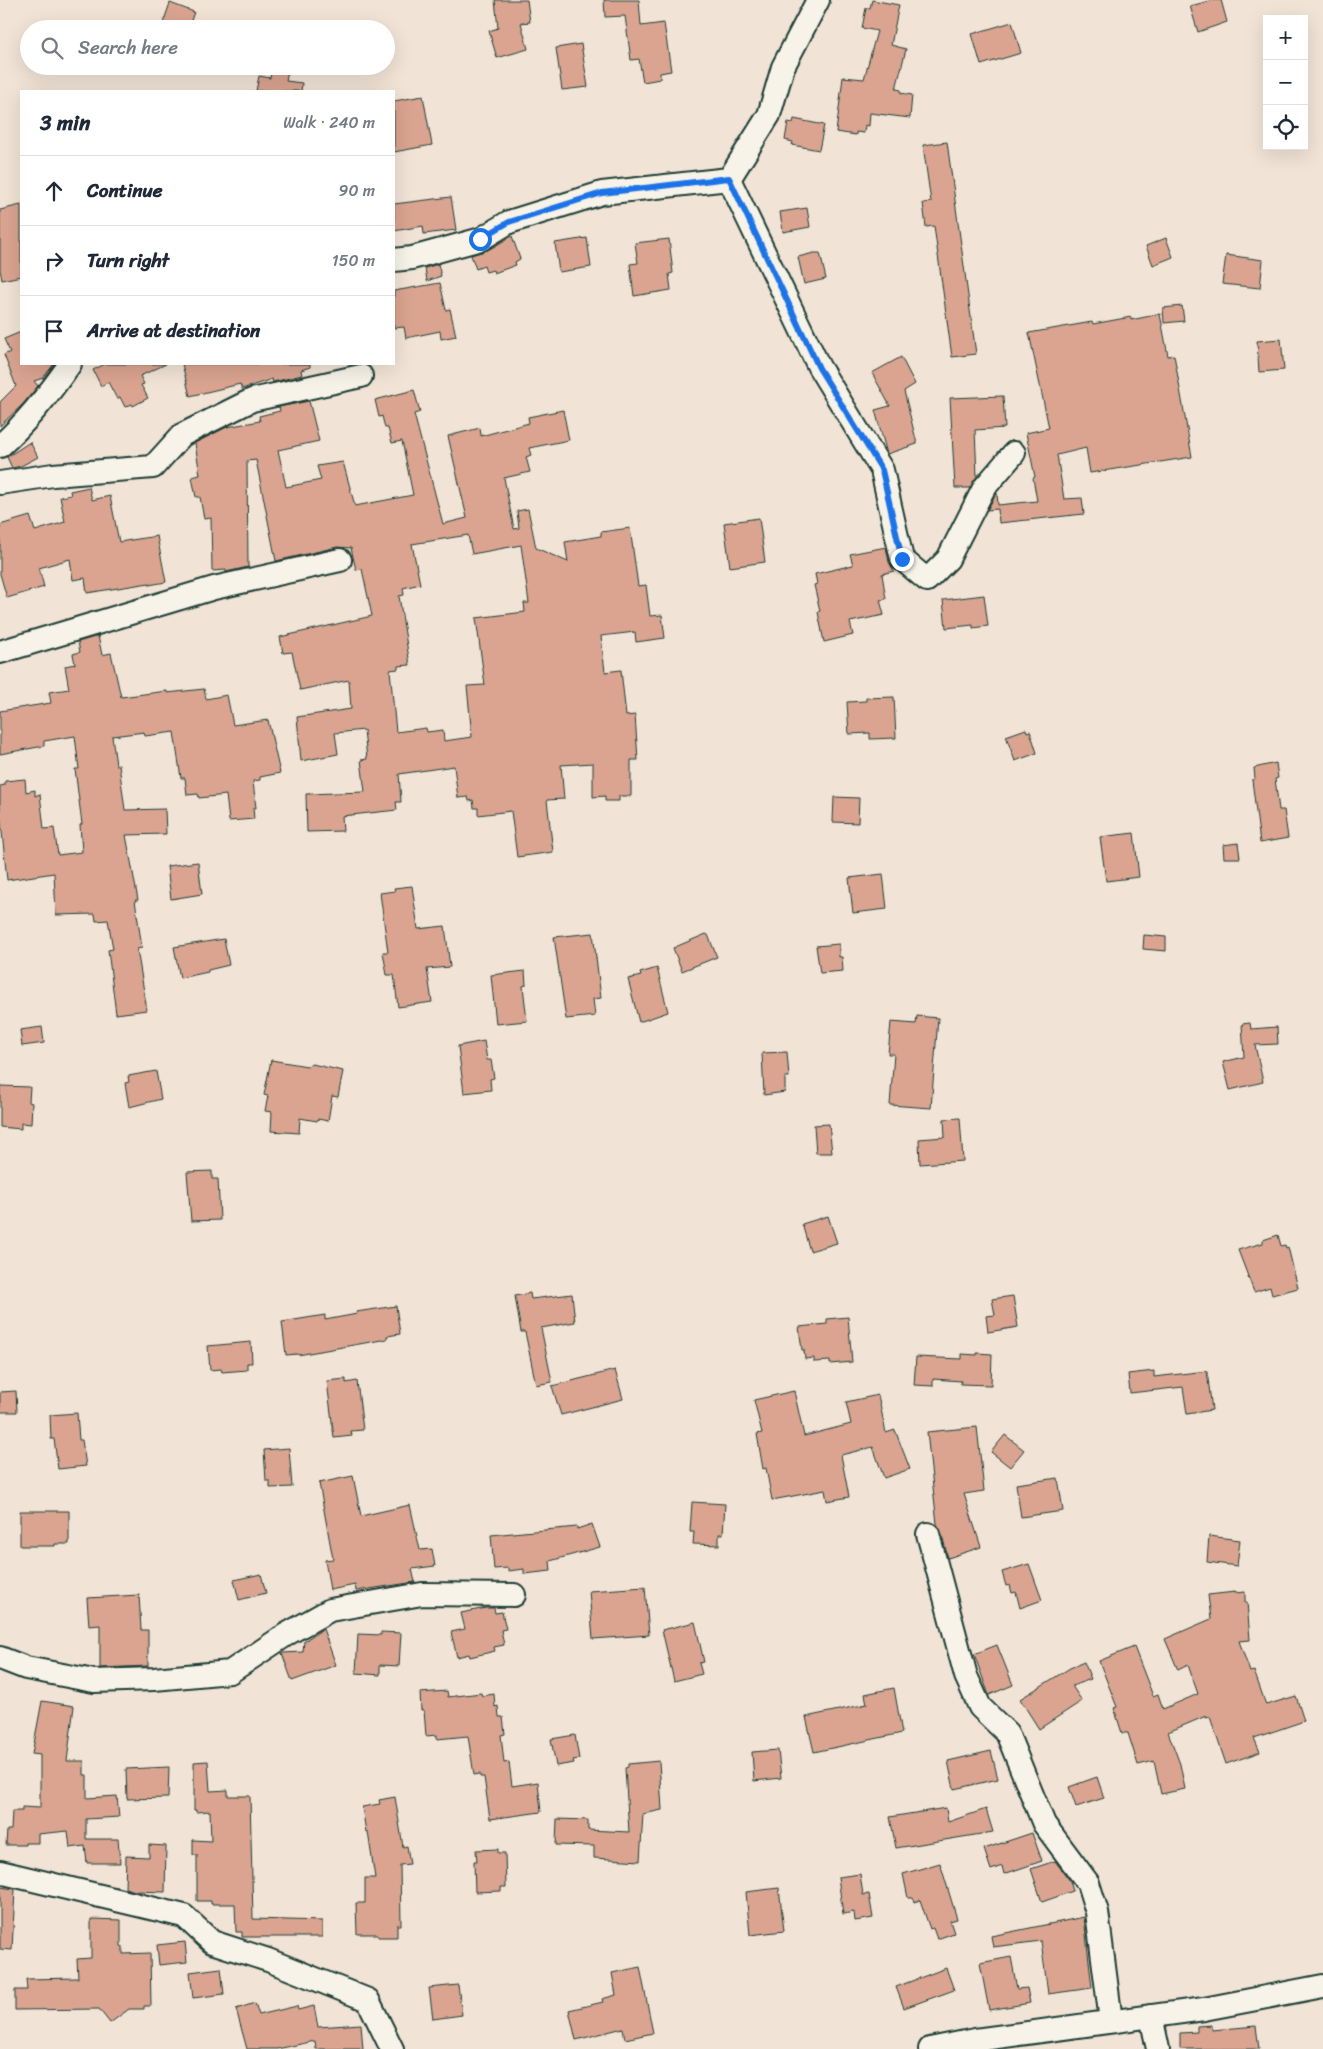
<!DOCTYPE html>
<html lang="en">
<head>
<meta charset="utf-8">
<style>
	body { margin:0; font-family:Sriracha,sans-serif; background:#f2f2f3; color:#1f2937 }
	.controls { position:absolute; right:15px; top:15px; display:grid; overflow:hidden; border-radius:0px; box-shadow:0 5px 20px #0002 }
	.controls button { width:45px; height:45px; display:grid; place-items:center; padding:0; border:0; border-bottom:1px solid #e0e1e3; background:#fff; color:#1f2937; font:25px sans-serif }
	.stop { position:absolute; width:15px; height:15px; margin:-11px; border:4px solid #1a73e8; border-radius:50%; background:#fff }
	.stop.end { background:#1a73e8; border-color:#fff; box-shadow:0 1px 5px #0008 }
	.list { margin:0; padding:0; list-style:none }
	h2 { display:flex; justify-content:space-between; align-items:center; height:65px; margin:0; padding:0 20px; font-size:21px }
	h2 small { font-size:16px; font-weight:400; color:#747a83 }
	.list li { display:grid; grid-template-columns:32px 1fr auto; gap:15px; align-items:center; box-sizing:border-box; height:70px; padding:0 20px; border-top:1px solid #e0e1e3 }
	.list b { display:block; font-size:19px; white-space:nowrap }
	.list em { font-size:16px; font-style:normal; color:#747a83 }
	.icon { flex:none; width:28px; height:28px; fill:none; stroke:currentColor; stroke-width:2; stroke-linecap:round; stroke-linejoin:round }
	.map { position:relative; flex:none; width:1323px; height:2049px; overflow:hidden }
	.search { position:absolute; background:#fff; box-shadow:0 5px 20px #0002; left:20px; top:20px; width:375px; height:55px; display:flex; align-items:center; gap:12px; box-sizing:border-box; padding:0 18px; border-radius:28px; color:#747a83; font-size:19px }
	.panel { position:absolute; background:#fff; box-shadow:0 5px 20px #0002; left:20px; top:90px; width:375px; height:275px; border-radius:0px }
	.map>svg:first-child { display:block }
	.building { fill:#daa490; stroke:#1f3d34; fill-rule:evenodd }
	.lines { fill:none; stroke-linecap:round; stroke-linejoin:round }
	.minor-casing { stroke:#1f3d34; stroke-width:26 }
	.minor { stroke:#f7f3e8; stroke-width:22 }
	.route { stroke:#1a73e8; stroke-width:6 }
</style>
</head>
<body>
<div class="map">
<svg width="1323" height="2049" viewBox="0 0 1323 2049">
	<rect width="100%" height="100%" fill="#f1e3d6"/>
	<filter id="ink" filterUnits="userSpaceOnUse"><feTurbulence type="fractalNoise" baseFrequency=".02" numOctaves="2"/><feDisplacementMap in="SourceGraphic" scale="10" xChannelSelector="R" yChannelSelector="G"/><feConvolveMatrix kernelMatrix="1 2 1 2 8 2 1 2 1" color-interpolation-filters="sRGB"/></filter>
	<g filter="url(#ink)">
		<g class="building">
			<polygon points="495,0 527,0 530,22 521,23 528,49 497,58 489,31 498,28"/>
			<polygon points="604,0 639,0 641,26 664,23 671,71 660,73 660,79 643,82 639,59 631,60 625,16 605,17"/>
			<polygon points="872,0 899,5 891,45 906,49 896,89 901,90 901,93 912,95 910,118 870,113 869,126 865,125 864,133 856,132 856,135 836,132 843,77 864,79 877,31 862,28 866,8 870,8"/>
			<polygon points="1214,0 1221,0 1227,22 1198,32 1190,6"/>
			<polygon points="170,3 194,12 188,29 161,29"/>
			<polygon points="1012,22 1021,53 981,65 972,34"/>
			<polygon points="581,44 588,87 562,90 556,48"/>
			<polygon points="272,68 288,71 286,81 302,83 301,91 256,91 259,76 270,78"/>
			<polygon points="423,96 432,145 394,152 394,101"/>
			<polygon points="794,119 824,125 819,150 792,145 793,142 785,140 788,122 793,123"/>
			<polygon points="947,142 976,354 952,357 934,226 926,227 923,203 931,202 923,145"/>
			<polygon points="451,197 456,230 424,234 423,226 394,231 394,204"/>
			<polygon points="21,205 21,276 2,280 0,270 0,210"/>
			<polygon points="807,208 810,227 783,232 780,212"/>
			<polygon points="512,236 520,259 515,262 516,265 494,273 493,270 486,272 484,266 476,269 471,255 488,250"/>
			<polygon points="587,238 591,267 559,272 555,243"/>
			<polygon points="1166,238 1173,257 1153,265 1146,246"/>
			<polygon points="669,239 673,273 669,274 671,290 634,296 630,264 638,263 635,243"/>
			<polygon points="814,253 820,253 826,279 804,284 798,257"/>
			<polygon points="1226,255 1263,260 1260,288 1222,284"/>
			<polygon points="438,264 441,276 427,281 425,268"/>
			<polygon points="440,283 446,310 450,309 456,336 441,339 440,331 406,338 404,327 394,328 394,291"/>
			<polygon points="1182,306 1184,321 1164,323 1163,308"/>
			<polygon points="1160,314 1168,356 1174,355 1192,457 1090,473 1086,448 1057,455 1064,499 1082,498 1084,514 999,523 998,509 987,510 997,493 998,505 1037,501 1033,478 1035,477 1026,433 1049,428 1029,333 1092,322 1093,324 1131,317 1131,320"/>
			<polygon points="21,332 21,364 54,364 43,378 34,381 38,386 23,404 0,426 0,402 16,386 4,355 10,352 4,339"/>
			<polygon points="1281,339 1284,370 1259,372 1257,341"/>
			<polygon points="901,357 915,384 904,391 917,444 887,454 875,410 890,406 872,373"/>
			<polygon points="105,364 166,364 140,376 144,384 141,385 148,398 133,406 132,404 125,407 120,397 117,399 108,382 101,386 93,370"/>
			<polygon points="182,364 310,364 310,367 301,370 302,375 273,382 272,379 242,389 240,384 190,396"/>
			<path d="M414,390L420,412L414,414L443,524L467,518L448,436L480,428L481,436L529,423L528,417L563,410L569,440L529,448L531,455L526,457L530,472L504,478L514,529L519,528L517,511L528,509L536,548L568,562L565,542L601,536V532L630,528L638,586L646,585L650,616L662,615L665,638L636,642L635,632L601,636L605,672L621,670L626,716L635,715L638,760H631V796H619V801H605V796L593,797V763L561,765L564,799L547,800L553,852L517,857L511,811L478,815V808H474L473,800L469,801L468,797L458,798L454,766L399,774L401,802H396L397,810L342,816L343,831L307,832L306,794L365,792L361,760L367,759L364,730L335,733L338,754L301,761L297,717L351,709L349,680L300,690L292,652L283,653L280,637L372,616L362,569L356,570L351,548L337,547L276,561L256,460L247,461L248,567L226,572V570L212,571L211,518L204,519L200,497H196L192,477L200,475L195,443L227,427L260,421L259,416L280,411L279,407L309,401L319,441L278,450L286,487L321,480L317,466L343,462L355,506L413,495L402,441L392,443L388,428H385L382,416L379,417L375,400ZM468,535L472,554L521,545L529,603H524L525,612L476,618L485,685L467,686L472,737L444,741L443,730L427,732L426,728L396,732L390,670L398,669V666L410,665L399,596L404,595L403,588L420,584L412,544Z"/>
			<polygon points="1003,396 1005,428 975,430 977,476 970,488 955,488 950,398"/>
			<polygon points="30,442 38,457 21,466 12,468 7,457"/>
			<polygon points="89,487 92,500 110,496 119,542 157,536 166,582 149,585 149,583 87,593 85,578 73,580 70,559 39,568 44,587 7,598 0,574 0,525 30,516 35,531 65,522 60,497 71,495 70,491"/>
			<polygon points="759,518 765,562 730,567 724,523"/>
			<polygon points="886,547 889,562 894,571 882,574 886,599 880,600 884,615 850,622 853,635 824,642 818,612 820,611 814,585 817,584 815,574 853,565 850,554"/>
			<polygon points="984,595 988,626 973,628 973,625 946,628 943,600"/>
			<polygon points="98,636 102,655 111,653 121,697 167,691 167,693 204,689 206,699 227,695 233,725 268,720 280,773 260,777 260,780 253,781 256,808 253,808 254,819 229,821 226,795 199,798 198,794 187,795 185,778 181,778 174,732 145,736 144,732 112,736 116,765 119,765 125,810 165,809 166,834 126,835 138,900 135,900 142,948 137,949 147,1010 116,1014 108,950 113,949 108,920 96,921 95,914 56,915 54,873 7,880 0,813 0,786 5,785 5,781 25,779 26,792 35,790 35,796 40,794 44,829 54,828 58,855 82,852 80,825 82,824 75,769 79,769 75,736 44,741 44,746 0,754 0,711 51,703 49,692 69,689 65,666 75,664 73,654 80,652 78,642"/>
			<polygon points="894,697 896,738 870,739 870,733 849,734 847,702 866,701 866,698"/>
			<polygon points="1026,729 1027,732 1030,731 1037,753 1015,761 1006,736"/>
			<polygon points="1276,763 1278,778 1275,779 1279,810 1284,810 1288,838 1260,843 1252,780 1255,779 1254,768"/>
			<polygon points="834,797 859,798 858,823 833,822"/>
			<polygon points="1134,833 1139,877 1106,881 1100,837"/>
			<polygon points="1238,843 1240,858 1224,858 1223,845"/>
			<polygon points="198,862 202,894 171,899 167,866"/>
			<polygon points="883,874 887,909 853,913 849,878"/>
			<polygon points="412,886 418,929 445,926 450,967 427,969 432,1002 398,1007 394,975 387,975 383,952 388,952 380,893 395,891 394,888"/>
			<polygon points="593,933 601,998 593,999 595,1016 566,1019 554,937"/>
			<polygon points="706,934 708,935 717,957 682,971 673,948"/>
			<polygon points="1144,935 1166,937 1166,951 1143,949"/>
			<polygon points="224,939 229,965 208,970 208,972 180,978 174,947"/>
			<polygon points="839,944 839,957 842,957 843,971 820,973 816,946"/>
			<polygon points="657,968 668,1012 639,1022 628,979 641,976 640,973"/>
			<polygon points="525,971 526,985 523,986 527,1021 496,1024 491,975"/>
			<polygon points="917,1016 938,1018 931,1108 890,1105 894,1054 888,1054 891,1022 916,1024"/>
			<polygon points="1250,1023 1251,1029 1277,1027 1278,1044 1255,1045 1263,1082 1230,1090 1223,1062 1244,1057 1242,1024"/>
			<polygon points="42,1027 44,1043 22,1046 20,1030"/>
			<polygon points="484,1041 487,1060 491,1060 494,1078 490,1079 491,1090 464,1093 458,1046"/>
			<polygon points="787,1052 789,1077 785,1077 785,1092 764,1095 762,1053"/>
			<polygon points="271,1060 307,1066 312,1064 343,1071 338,1097 332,1096 328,1121 318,1119 317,1121 300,1118 299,1133 271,1131 272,1112 265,1111 268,1096 264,1095"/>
			<polygon points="156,1071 161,1099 129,1107 125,1083 129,1082 128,1076"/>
			<polygon points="0,1086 30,1087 29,1102 32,1103 31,1124 21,1123 21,1129 0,1127"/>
			<polygon points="960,1118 963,1161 920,1164 919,1139 945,1137 944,1119"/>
			<polygon points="829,1124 832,1153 816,1153 814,1125"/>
			<polygon points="212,1171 212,1179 218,1179 220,1220 191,1221 187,1172"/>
			<polygon points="828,1216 837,1243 810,1251 802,1224"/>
			<polygon points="1278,1235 1281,1246 1285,1245 1286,1248 1288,1247 1298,1288 1272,1295 1270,1287 1254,1292 1238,1250 1263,1243 1263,1240"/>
			<polygon points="530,1293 531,1299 572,1294 575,1322 541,1328 552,1382 536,1385 525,1332 521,1332 515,1296"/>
			<polygon points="1013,1296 1018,1327 988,1332 986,1316 995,1315 992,1299"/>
			<polygon points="396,1306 400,1334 387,1336 387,1339 298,1355 298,1354 286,1355 282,1322 325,1315 325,1320 357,1314 356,1312"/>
			<polygon points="848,1317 852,1362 830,1364 830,1361 814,1362 814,1358 805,1359 804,1350 802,1350 799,1327 827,1324 827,1319"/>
			<polygon points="251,1342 252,1363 247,1363 247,1370 222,1372 221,1369 210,1370 208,1346"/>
			<polygon points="977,1353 992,1354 991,1385 960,1384 961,1381 933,1379 933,1386 914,1385 916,1357 962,1359 962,1354 977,1355"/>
			<polygon points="615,1370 623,1399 561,1415 552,1386"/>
			<polygon points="1154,1371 1154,1377 1207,1371 1212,1410 1187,1414 1183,1387 1130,1393 1128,1374"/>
			<polygon points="346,1379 346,1383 357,1381 363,1430 351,1431 352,1436 334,1438 327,1381"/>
			<polygon points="16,1391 17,1412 0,1412 0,1392"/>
			<polygon points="794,1391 804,1436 851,1424 846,1402 878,1395 886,1433 895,1430 910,1469 884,1478 873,1447 841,1455 849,1497 827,1501 825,1490 772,1500 766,1468 763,1469 757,1434 762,1433 754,1400"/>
			<polygon points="77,1413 79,1440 82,1440 86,1466 58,1469 54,1439 51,1439 50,1415"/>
			<polygon points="977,1427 984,1491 964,1494 981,1547 948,1558 941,1531 937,1524 927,1432"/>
			<polygon points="1005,1435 1024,1450 1010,1467 991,1452"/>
			<polygon points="289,1448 292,1487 270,1488 270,1481 266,1481 264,1450"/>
			<polygon points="353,1476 361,1516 410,1505 420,1550 432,1549 435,1566 412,1569 415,1582 356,1591 355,1585 330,1590 325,1560 333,1559 319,1483"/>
			<polygon points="1058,1478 1063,1511 1021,1517 1016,1484"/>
			<polygon points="692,1502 725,1504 723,1534 719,1534 719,1545 693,1544 694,1532 690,1532"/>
			<polygon points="20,1511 69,1511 69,1544 55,1544 55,1546 20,1546"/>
			<polygon points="592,1524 600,1547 550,1561 551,1571 524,1574 524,1569 508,1571 508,1568 494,1569 491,1535 577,1527 577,1529"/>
			<polygon points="1209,1536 1240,1540 1237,1566 1207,1562"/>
			<polygon points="1029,1564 1042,1600 1020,1608 1016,1592 1012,1593 1010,1585 1006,1586 1002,1572"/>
			<polygon points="261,1574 266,1593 239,1600 234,1580"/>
			<polygon points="645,1587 649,1635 593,1639 589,1591"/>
			<polygon points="1235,1592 1235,1593 1245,1592 1245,1602 1247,1602 1250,1640 1239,1641 1250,1672 1254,1671 1266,1705 1296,1696 1304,1721 1254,1738 1260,1752 1226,1764 1210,1717 1206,1718 1206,1716 1168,1732 1180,1764 1185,1789 1161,1794 1154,1761 1138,1765 1128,1733 1122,1733 1114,1708 1117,1707 1099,1661 1134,1647 1153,1696 1158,1694 1163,1709 1198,1694 1188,1665 1178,1670 1165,1639 1211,1619 1208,1595"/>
			<polygon points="139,1595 141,1630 148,1630 148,1666 100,1668 100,1625 89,1626 87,1598"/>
			<polygon points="486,1608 494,1608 495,1613 502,1612 506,1629 501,1630 504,1645 494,1647 495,1651 470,1657 469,1654 457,1657 451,1632 465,1629 461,1613"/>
			<polygon points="695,1622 704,1662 699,1663 702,1674 674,1681 662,1630"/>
			<polygon points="323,1629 336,1665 292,1681 282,1653 303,1652 304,1641"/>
			<polygon points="381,1632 401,1633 399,1666 380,1665 380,1675 356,1673 358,1634 381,1635"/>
			<polygon points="997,1645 1013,1685 989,1695 974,1654"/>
			<polygon points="1084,1662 1091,1679 1072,1686 1082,1701 1039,1729 1020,1699 1070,1668"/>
			<polygon points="894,1688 902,1733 814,1752 806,1717 867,1704 865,1694"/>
			<polygon points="447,1691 448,1697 481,1693 482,1696 494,1694 495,1707 498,1706 499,1717 503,1717 505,1734 501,1735 504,1763 509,1762 512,1786 538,1782 541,1812 490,1819 484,1777 480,1777 480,1774 474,1775 468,1736 437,1739 437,1735 426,1736 424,1710 421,1710 420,1693"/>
			<polygon points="42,1701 74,1706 67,1761 84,1761 84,1775 87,1775 87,1798 117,1796 119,1817 86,1819 86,1839 118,1839 120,1863 87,1863 85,1846 70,1848 68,1831 38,1834 38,1843 25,1843 25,1845 6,1845 7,1830 11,1830 12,1811 22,1811 22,1807 40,1808 40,1755 32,1754"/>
			<polygon points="575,1735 579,1759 573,1760 574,1763 556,1766 551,1739"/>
			<polygon points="778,1750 781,1778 754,1781 752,1752"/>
			<polygon points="991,1751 998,1779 954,1789 948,1761"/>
			<polygon points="208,1761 210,1791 228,1790 228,1796 250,1796 253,1919 322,1921 322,1937 242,1937 242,1932 236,1932 235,1904 211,1904 211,1901 197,1901 197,1855 193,1855 193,1840 211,1841 210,1811 196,1812 196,1810 194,1810 194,1762"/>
			<polygon points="659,1761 662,1810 643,1814 640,1861 594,1858 594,1846 556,1845 557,1819 588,1820 588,1830 629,1832 625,1768 628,1767 628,1764"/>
			<polygon points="169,1767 168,1798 127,1799 126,1769"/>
			<polygon points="1097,1777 1104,1798 1076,1807 1069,1787"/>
			<polygon points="395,1797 403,1847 407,1846 410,1864 400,1865 401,1925 397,1925 397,1937 378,1937 378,1934 357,1934 356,1903 365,1903 365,1878 375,1878 368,1832 366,1832 362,1807 380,1804 379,1800"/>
			<polygon points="946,1808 948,1822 986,1809 993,1832 896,1848 890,1817"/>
			<polygon points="1032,1833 1042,1861 1004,1874 1002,1866 991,1870 984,1849"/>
			<polygon points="149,1845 166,1846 165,1892 135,1891 125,1888 126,1856 149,1857"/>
			<polygon points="498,1849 498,1853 505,1853 506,1887 501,1887 501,1891 475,1892 474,1861 477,1861 476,1850"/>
			<polygon points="1055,1861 1070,1881 1073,1891 1042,1902 1031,1869"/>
			<polygon points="940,1863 957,1919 950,1921 954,1933 937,1939 933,1928 930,1929 920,1900 914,1902 913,1898 908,1898 903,1874"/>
			<polygon points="860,1874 863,1895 869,1894 873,1918 855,1921 854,1912 843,1914 838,1877"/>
			<polygon points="0,1887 15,1889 12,1950 0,1949"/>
			<polygon points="779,1888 784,1931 750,1935 746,1892"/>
			<polygon points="1084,1917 1092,1988 1048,1994 1041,1941 993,1947 991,1936"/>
			<polygon points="91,1919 121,1920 121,1946 123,1947 123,1954 150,1953 151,2006 144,2006 144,2009 129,2009 110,2023 99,2009 15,2010 15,1990 27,1990 26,1979 78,1978 77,1959 91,1958"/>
			<polygon points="185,1942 187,1962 159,1965 157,1945"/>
			<polygon points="1011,1957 1017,1989 1027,1988 1030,2003 989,2010 980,1963"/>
			<polygon points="640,1967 653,2033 625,2039 623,2028 576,2040 569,2010 603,2002 602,1999 616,1995 612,1973"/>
			<polygon points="221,1968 224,1994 193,1998 190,1972"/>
			<polygon points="946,1968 954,1990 904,2008 896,1987"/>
			<polygon points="458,1985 462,2015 433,2019 429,1988"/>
			<polygon points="255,2003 259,2015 297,2006 298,2010 314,2006 318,2027 361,2024 363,2049 316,2049 315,2041 277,2049 247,2049 236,2009"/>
			<polygon points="1212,2025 1212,2030 1256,2026 1259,2049 1180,2049 1180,2033 1197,2032 1197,2026"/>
		</g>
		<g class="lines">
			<defs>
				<g id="minor">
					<polyline points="729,179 819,367 882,470 902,559 927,580 948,559 984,488 1014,453"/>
					<polyline points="394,260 412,258 481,239 509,222 602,193 729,179 769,115 783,67 818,0"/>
					<path d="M0,446C27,422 49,394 70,364"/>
					<polyline points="0,483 53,475 153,467 182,435 252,400 361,376"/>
					<polyline points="0,652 214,588 340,560"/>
					<polyline points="928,1534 966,1676 980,1707 1007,1733 1044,1824 1088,1883 1097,1912 1111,2021"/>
					<polyline points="0,1658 26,1668 94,1681 154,1679 230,1672 287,1634 330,1610 422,1594 514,1595"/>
					<polyline points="0,1872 184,1916 212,1942 268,1960 368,2000 392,2049"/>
					<polyline points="1151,2016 1158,2049"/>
					<polyline points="930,2049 975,2040 1204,2009 1323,1986"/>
				</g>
			</defs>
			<use href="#minor" class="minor-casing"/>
			<use href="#minor" class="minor"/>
		</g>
	</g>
	<g class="lines" filter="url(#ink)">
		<polyline class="route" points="480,239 509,222 602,193 729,178 819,368 882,470 902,559"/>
	</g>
</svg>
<div class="controls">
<button>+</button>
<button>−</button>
<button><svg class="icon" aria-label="locate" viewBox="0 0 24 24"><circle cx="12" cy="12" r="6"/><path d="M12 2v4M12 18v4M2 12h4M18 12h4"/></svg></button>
</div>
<div class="stop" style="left:480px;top:239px"></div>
<div class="stop end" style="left:902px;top:559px"></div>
<div class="search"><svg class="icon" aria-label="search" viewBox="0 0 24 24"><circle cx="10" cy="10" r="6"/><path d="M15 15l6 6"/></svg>Search here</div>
<section class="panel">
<h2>3 min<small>Walk · 240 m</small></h2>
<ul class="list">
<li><svg class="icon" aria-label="ahead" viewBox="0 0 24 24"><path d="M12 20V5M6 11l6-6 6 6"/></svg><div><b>Continue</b></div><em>90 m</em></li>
<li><svg class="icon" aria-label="right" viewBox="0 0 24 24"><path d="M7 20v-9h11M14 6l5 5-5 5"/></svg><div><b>Turn right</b></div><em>150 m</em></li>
<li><svg class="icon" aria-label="arrive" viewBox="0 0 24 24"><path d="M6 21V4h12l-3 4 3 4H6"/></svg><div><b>Arrive at destination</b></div></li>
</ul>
</section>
</div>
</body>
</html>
